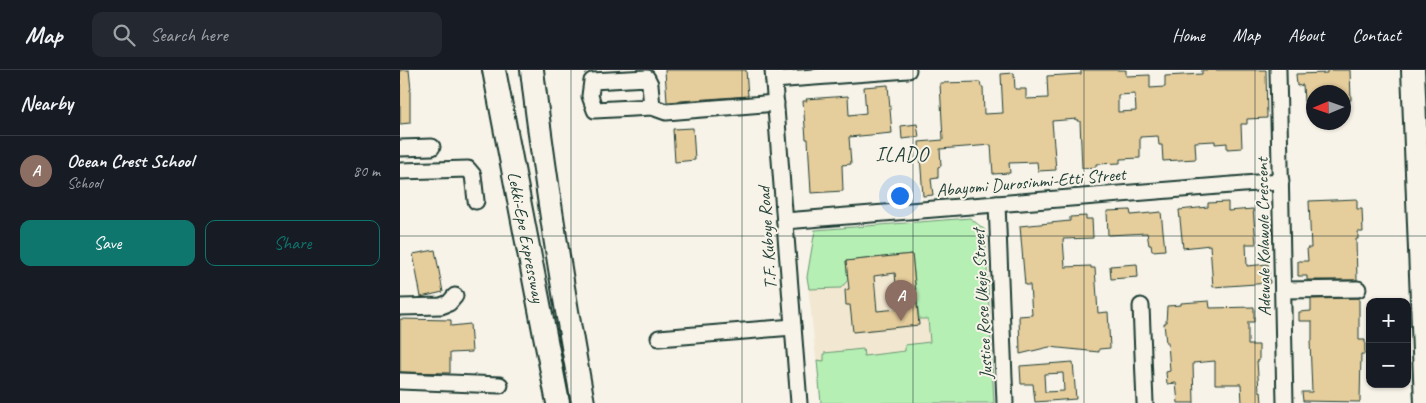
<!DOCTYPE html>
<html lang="en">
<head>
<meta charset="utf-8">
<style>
	body { margin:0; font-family:Caveat,sans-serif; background:#242831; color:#f1f3f6 }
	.controls { position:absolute; right:15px; bottom:15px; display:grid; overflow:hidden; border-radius:10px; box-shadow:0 1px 4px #0004 }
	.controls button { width:45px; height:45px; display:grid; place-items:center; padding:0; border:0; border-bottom:1px solid #363941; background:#171b24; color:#f1f3f6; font:25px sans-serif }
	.compass { position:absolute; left:906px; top:15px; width:45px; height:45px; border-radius:50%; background:#171b24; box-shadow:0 1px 4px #0004; rotate:268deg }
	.you { position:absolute; left:499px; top:125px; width:18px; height:18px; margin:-12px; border:4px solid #fff; border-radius:50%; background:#1a73e8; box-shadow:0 0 0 8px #1a73e833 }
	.badge { display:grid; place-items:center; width:32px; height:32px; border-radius:50%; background:#0f766e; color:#fff; font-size:16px; font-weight:700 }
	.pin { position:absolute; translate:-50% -41px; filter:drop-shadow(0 1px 2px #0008) }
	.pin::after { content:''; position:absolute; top:26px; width:18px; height:15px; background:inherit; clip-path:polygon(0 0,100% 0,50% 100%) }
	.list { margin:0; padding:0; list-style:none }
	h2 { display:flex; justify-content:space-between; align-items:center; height:65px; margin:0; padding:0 20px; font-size:21px }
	h2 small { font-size:16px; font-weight:400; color:#9ea1a6 }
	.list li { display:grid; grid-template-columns:32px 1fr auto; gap:15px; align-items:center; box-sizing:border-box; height:70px; padding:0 20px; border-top:1px solid #363941 }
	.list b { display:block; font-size:19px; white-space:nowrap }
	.list p { margin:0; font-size:16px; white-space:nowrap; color:#9ea1a6 }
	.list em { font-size:16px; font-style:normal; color:#9ea1a6 }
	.actions { display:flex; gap:10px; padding:15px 20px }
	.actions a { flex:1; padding:11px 0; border:1px solid #0f766e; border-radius:10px; text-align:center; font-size:18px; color:#0f766e }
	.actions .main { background:#0f766e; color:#fff }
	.icon { flex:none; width:28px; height:28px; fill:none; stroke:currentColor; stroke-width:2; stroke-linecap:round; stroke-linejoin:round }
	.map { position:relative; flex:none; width:1026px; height:333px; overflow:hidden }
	header { display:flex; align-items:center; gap:30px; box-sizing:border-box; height:70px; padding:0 25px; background:#171b24; border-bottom:1px solid #363941 }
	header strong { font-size:24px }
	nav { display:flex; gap:28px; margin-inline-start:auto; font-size:18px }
	.search { width:350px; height:45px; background:#242831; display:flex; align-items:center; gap:12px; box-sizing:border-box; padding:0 18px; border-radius:10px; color:#9ea1a6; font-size:19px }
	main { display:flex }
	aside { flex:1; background:#171b24 }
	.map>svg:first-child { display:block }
	.built { fill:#f2e8d1 }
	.green { fill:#b6efb3; stroke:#6a9674 }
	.building { fill:#e6cd9c; stroke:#1f3d34; fill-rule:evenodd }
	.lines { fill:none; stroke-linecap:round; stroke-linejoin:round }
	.minor-casing { stroke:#1f3d34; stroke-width:19 }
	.highway-casing { stroke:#1f3d34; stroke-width:26 }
	.minor { stroke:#f7f3e8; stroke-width:15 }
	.highway { stroke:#f7f3e8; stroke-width:22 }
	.grid { fill:none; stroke:#1f3d34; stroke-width:1; stroke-opacity:0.55 }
	.labels { text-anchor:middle; stroke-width:4; stroke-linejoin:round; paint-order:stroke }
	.street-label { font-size:18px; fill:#1f3d34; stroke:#f7f3e8 }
	.quarter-label { font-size:20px; letter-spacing:1px; fill:#1f3d34; stroke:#f7f3e8 }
</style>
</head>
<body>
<header>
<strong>Map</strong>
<div class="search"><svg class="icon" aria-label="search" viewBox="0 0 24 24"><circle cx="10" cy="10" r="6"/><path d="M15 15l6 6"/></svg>Search here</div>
<nav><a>Home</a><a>Map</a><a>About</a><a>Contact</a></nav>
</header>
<main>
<aside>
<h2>Nearby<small></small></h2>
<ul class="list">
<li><span class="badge" style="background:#8d6e63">A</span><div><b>Ocean Crest School</b><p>School</p></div><em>80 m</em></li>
</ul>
<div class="actions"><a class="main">Save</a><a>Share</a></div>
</aside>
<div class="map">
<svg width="1026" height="333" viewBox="0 0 1026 333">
	<rect width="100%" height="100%" fill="#f7f3e8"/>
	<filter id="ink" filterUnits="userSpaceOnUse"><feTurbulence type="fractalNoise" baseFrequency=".02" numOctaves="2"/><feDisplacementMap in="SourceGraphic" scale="10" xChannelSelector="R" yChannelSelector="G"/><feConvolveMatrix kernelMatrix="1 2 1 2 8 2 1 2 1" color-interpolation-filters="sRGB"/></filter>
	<g filter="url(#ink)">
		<polygon class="built" points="570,148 585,160 594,333 421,333 407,207 415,160"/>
		<polygon class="green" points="570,148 585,160 594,333 421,333 417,290 424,291 424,283 463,279 464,286 505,281 505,275 530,272 528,249 519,249 512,184 446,191 448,210 441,218 409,219 407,207 415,160"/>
		<g class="building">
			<polygon points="0,0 9,0 11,20 10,20 10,53 0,54"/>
			<polygon points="265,0 346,0 348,26 267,32"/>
			<path d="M681,0H726V6L750,5V18L765,17V6L802,4V0H866L867,48L847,49V54H841L842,78L827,79V73L815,74V71L795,72L796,89L763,91L762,75H759L758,66L740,67V88L720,89V93L696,94V97L682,98L680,51H677V49L652,51L656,100L638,101L637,92L609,93L610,103L593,104L591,75L540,79L541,96L538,97V108L531,109L533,125L523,126L519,72L543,70L540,13L580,12L581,17H583L584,44L603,43L601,4L614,3L615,19H626V29L648,28L647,6L681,4ZM735,24L736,41L718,42V25Z"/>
			<polygon points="927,0 950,0 951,30 944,31 944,22 914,22 914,32 904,32 903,15 897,16 896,4 927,3"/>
			<polygon points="488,15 492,63 449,67 451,94 442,95 443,121 411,123 408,69 406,69 403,31 407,31 406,29 448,26 449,45 466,43 464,17"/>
			<polygon points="517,54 519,67 502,69 501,56"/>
			<polygon points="293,58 295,90 275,92 273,59"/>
			<polygon points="957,129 957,139 962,139 963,162 958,162 958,169 956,169 957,210 907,210 907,206 898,206 898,191 908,191 907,178 911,178 909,131"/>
			<polygon points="828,132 828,141 853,139 856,174 846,174 847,196 868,194 870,213 813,217 810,175 783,178 779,140 808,137 808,133"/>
			<polygon points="730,140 731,145 761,142 765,180 752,181 751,175 749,175 747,163 708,165 707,141"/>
			<polygon points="686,146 686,149 692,149 693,168 663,169 665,197 691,196 691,198 695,198 698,243 708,242 710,278 699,279 699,282 649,277 620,284 619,246 632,245 630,215 625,215 620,156 670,151 670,147"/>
			<polygon points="35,180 43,222 21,227 13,184"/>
			<path d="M512,184L519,255L453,262L450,235H446L445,220L449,219L446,191ZM495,203L498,239L477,241L474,206Z"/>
			<polygon points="737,194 738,207 711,209 710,196"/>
			<polygon points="959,228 959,270 965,270 965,284 961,284 960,332 903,331 902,322 912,322 910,271 912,271 912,251 899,251 899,242 911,241 911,229"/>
			<polygon points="809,231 810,238 854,237 854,252 848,252 848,275 859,275 859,291 857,291 859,321 861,321 862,333 842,333 841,314 815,314 815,291 793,293 794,333 778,333 776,313 767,314 766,302 770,301 768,273 766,273 764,253 766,253 767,236 781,235 781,233"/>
			<polygon points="0,249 51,250 51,256 70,254 72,282 50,283 50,303 0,302"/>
			<path d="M673,292L676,329L635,332L633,314H621L620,296ZM663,303L664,321L645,322L644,304Z"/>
		</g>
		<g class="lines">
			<defs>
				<g id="minor">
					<polyline points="373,0 399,333"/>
					<polyline points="878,0 885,333"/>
					<polyline points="374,10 508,0"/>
					<polyline points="252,37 250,14 247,8 192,11 190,26 195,40 252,37 266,42 376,33"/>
					<polyline points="0,78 32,77"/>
					<polyline points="0,101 68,99 73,105 76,131"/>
					<polyline points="597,134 605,333"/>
					<polyline points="385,151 881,111"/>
					<polyline points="883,220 958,219"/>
					<polyline points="741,236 745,333"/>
					<polyline points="0,237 41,236 49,233 55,226"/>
					<polyline points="259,268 393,257"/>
					<polyline points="0,311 100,315"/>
				</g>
				<g id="highway">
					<path id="s1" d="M94,0L158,333"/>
					<path d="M132,0C145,112 163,222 183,333"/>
					<polyline points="1013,0 1026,333"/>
				</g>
			</defs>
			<use href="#minor" class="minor-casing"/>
			<use href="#highway" class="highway-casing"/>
			<use href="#minor" class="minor"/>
			<use href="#highway" class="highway"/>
		</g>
	</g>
	<path class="grid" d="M171,0V333M342,0V333M513,0V333M684,0V333M855,0V333M0,166H1026"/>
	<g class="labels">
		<g class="street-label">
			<text transform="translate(631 112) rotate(-5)" y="6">Abayomi Durosinmi-Etti Street</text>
			<text dy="6" stroke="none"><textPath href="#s1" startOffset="170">Lekki-Epe Expressway</textPath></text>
			<text transform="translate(863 167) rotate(-91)" y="6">Adewale Kolawole Crescent</text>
			<text transform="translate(367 168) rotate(-94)" y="6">T.F. Kuboye Road</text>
			<text transform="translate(582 234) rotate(-93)" y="6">Justice Rose Ukeje Street</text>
		</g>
		<g class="quarter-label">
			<text x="502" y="91">ILADO</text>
		</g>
	</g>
</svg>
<div class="controls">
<button>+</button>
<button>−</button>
</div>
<svg class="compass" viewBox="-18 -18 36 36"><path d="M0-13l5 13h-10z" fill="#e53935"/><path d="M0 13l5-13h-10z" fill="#9ea1a6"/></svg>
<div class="you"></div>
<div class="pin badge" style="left:501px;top:251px;background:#8d6e63">A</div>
</div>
</main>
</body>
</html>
